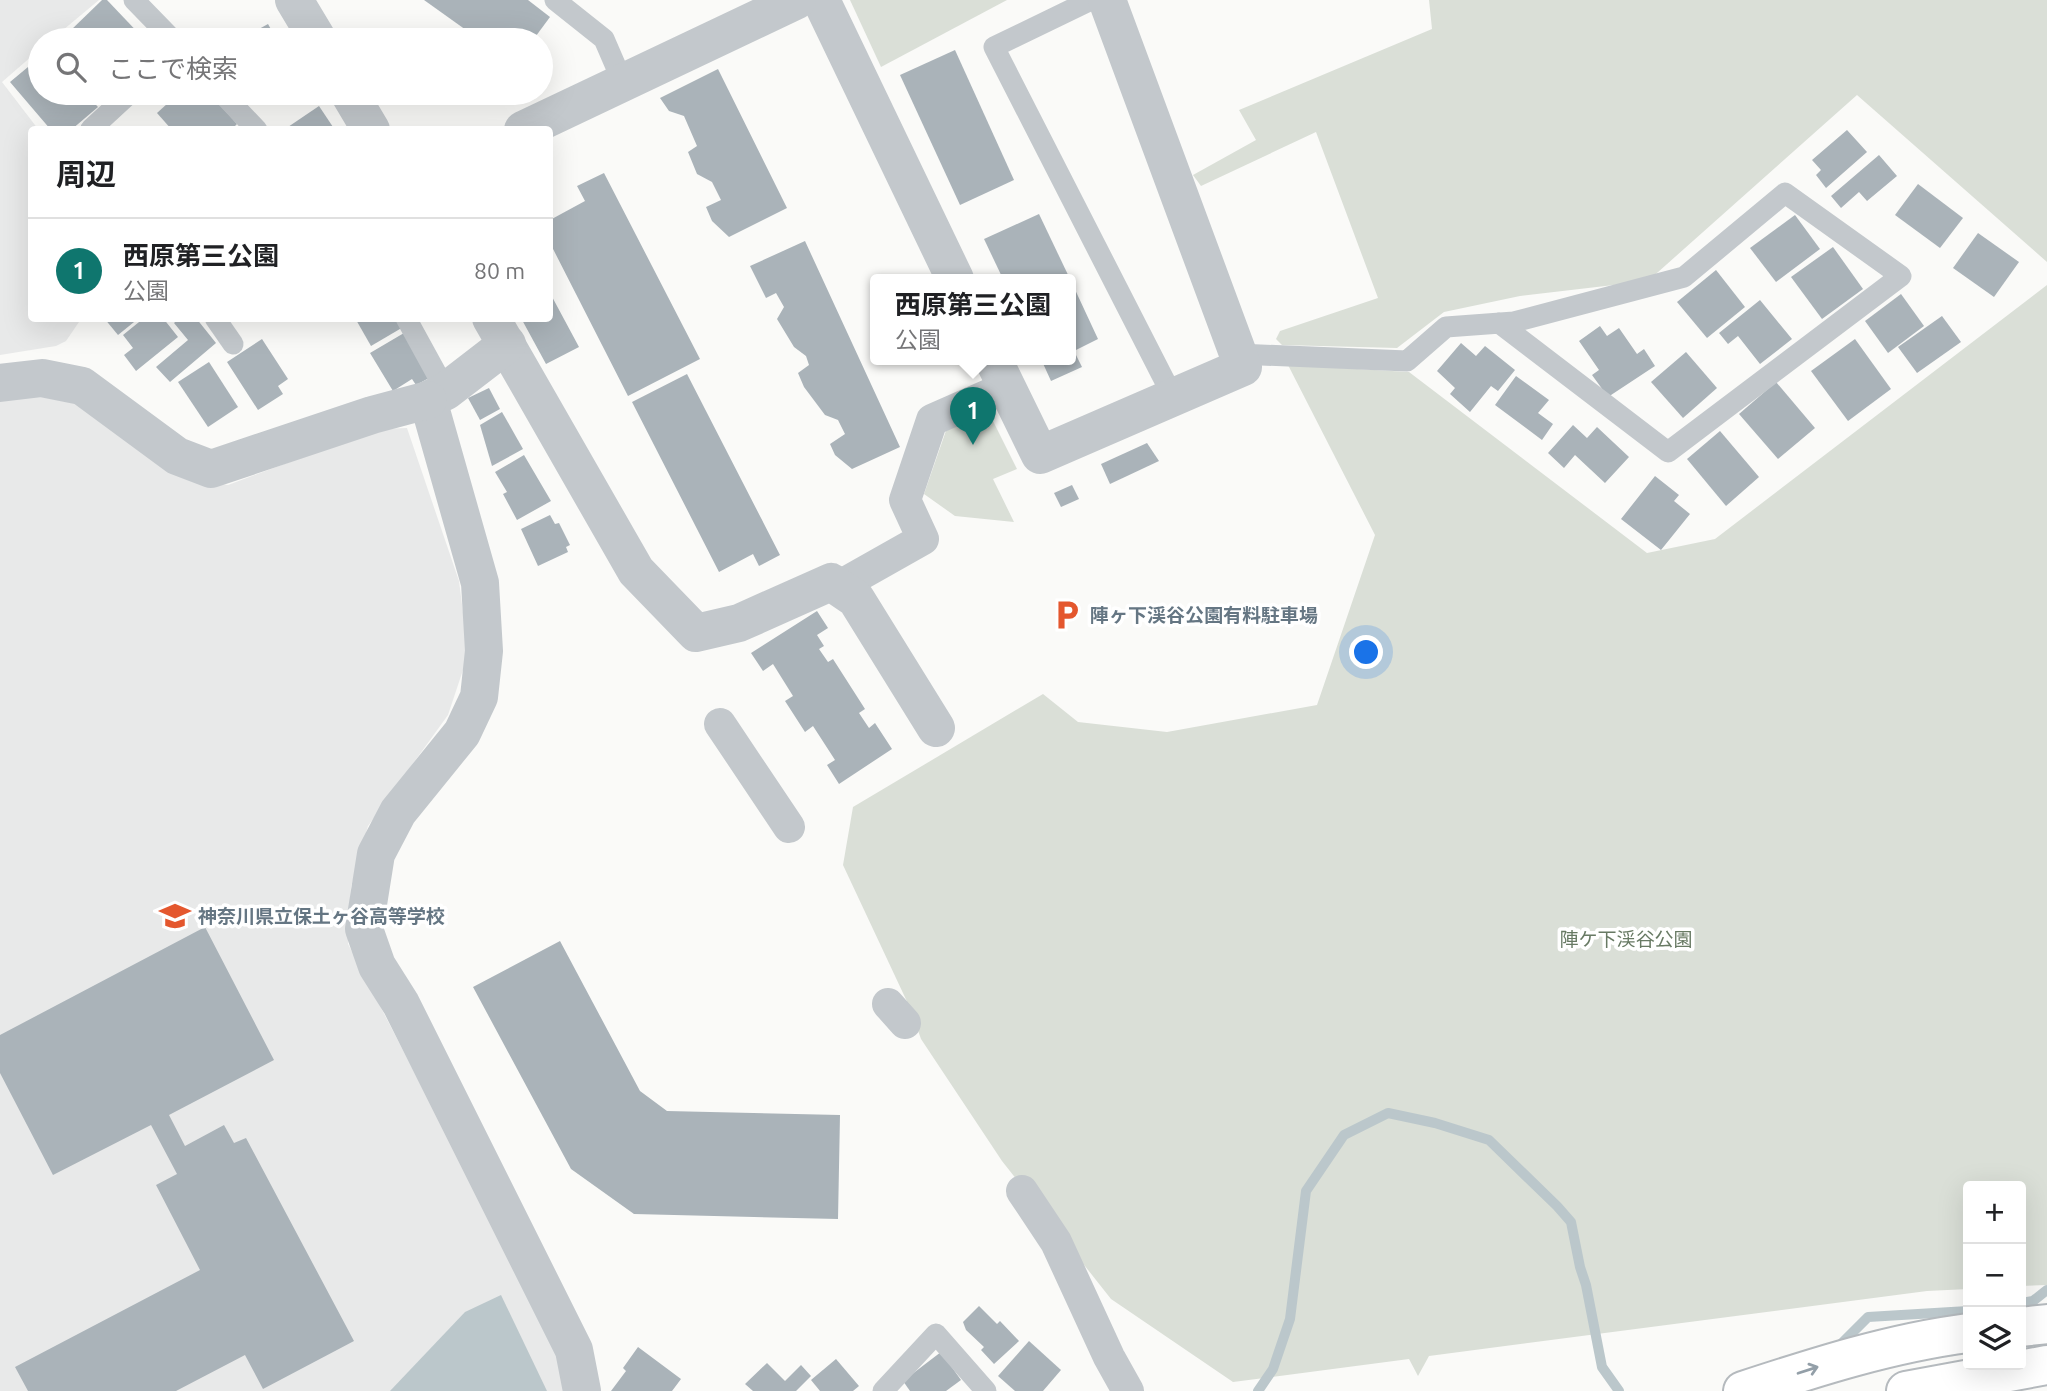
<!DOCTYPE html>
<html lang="ja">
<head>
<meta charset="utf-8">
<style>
	body { margin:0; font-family:Ubuntu,"Noto Sans JP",sans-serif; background:#f6f6f6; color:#202124 }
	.controls { position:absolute; right:21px; bottom:21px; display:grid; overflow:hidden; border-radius:7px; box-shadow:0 7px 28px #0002 }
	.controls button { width:63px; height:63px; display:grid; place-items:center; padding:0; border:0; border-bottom:2px solid #e0e0e0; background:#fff; color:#202124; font:35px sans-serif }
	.you { position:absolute; left:1367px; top:653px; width:24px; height:24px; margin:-18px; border:5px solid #fff; border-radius:50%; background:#1a73e8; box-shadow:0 0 0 10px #1a73e833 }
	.badge { display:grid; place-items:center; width:46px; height:46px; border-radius:50%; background:#0f766e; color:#fff; font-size:23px; font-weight:700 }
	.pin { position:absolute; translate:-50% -58px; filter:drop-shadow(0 2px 4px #0008) }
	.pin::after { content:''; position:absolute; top:37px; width:24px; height:21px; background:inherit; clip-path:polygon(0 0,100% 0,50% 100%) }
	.popup { position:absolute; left:870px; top:274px; width:206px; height:91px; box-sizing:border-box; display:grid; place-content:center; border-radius:7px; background:#fff; filter:drop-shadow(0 2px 5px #0005); font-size:23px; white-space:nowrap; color:#757577 }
	.popup b { font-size:26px; color:#202124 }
	.popup::after { content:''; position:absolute; left:50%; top:100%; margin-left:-14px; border:14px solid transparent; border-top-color:#fff }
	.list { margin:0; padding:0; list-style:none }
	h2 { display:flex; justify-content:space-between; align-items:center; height:91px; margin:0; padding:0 28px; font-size:30px }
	h2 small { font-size:23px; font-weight:400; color:#757577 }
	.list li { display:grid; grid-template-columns:46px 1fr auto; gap:21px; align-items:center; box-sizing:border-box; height:105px; padding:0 28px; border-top:2px solid #e0e0e0 }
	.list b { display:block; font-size:26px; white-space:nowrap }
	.list p { margin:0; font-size:23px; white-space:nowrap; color:#757577 }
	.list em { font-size:23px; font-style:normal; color:#757577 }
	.icon { flex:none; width:38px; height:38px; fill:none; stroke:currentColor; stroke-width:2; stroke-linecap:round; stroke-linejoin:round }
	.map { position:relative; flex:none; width:2047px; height:1391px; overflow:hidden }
	.search { position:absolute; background:#fff; box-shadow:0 7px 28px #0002; left:28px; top:28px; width:525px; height:77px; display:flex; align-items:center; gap:18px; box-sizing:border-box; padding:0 24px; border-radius:38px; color:#757577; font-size:26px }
	.panel { position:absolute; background:#fff; box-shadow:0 7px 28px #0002; left:28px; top:126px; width:525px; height:196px; border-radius:7px }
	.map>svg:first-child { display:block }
	.built { fill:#e8e9e9 }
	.green { fill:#dadfd7 }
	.water { fill:#bbc7cb }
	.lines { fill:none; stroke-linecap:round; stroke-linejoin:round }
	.stream { stroke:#bbc7cb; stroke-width:10 }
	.building { fill:#aab3b9 }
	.primary-casing { stroke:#b5babe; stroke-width:42 }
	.service { stroke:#c3c8cc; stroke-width:21 }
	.pedestrian { stroke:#c3c8cc; stroke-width:32 }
	.minor { stroke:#c3c8cc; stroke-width:38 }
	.primary { stroke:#fff; stroke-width:38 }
	.oneway { stroke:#939fa8 }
	.labels { text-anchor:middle; stroke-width:7; stroke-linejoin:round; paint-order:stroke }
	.poi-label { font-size:19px; font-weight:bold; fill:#657683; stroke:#fff; text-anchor:start }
	.park-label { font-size:19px; fill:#687a64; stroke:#fff }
</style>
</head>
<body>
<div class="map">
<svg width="2047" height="1391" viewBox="0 0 2047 1391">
	<rect width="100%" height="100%" fill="#fafaf8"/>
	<g class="built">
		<polygon points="0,0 99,0 51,40 40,40 40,49 2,82 38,129 32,130 32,318 81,319 66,341 56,346 0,355"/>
		<polygon points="0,396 74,396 196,481 228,485 379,429 407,428 459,581 465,628 465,664 448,715 368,826 351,887 348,944 561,1356 565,1391 0,1391"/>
	</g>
	<g class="green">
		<polygon points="850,0 1007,0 881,67"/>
		<polygon points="1429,0 2047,0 2047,262 1857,95 1648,281 1520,296 1444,312 1397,348 1282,345 1276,339 1280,331 1378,298 1316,132 1201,186 1193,175 1256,140 1239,110 1432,29"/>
		<polygon points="2047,285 2047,1285 2021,1286 2021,1186 1968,1186 1968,1289 1927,1291 1429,1356 1418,1376 1409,1359 1233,1382 1111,1299 1002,1161 921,1039 910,1008 843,865 853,807 1043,694 1078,722 1167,732 1317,705 1375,535 1288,365 1409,372 1647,553 1715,539"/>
		<polygon points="986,407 1017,469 993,479 1014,522 955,516 924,494 949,422"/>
	</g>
	<polygon class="water" points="501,1295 547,1391 390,1391 465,1312"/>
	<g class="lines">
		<g class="stream">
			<polyline points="2021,1303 2033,1301 2047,1290"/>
			<polyline points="1836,1349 1868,1317 1968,1311"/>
			<polyline points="1258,1391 1273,1369 1290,1319 1306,1191 1344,1135 1388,1113 1435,1123 1489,1140 1557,1206 1571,1222 1580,1267 1586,1285 1602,1367 1619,1391"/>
		</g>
	</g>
	<g class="building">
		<polygon points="102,0 107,0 145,40 77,40 69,32"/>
		<polygon points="424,0 528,0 550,17 533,40 480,40"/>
		<polygon points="268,24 277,40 239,40"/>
		<polygon points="955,50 1014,180 960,205 900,75"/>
		<polygon points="40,57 40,93 85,93 98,107 71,130 51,130 10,82"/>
		<polygon points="718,69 787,208 729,237 712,221 706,207 721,200 712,182 697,174 688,152 697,146 684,116 669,111 660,98"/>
		<polygon points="179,93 209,93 237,124 231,130 172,130 157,113"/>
		<polygon points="319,106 335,130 290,130 288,127"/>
		<polygon points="1847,130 1867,152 1826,188 1816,175 1821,170 1812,160"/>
		<polygon points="1879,155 1897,176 1867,201 1859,192 1841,208 1831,196"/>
		<polygon points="604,173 700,359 628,396 550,243 550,220 585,201 577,186"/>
		<polygon points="1918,184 1963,218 1940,248 1895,215"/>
		<polygon points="1039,214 1070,279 1003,279 984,239"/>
		<polygon points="1795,215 1820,249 1776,282 1750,248"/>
		<polygon points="1978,233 2019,262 1994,297 1953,268"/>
		<polygon points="805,241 900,447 852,469 835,455 830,444 845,434 838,420 825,415 804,387 798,373 809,365 806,356 794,347 777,319 784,307 776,293 766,298 750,266"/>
		<polygon points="1833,247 1863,289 1822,319 1791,277"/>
		<polygon points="1716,270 1745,307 1707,338 1677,302"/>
		<polygon points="1071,281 1098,339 1074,351 1082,367 1051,381 1041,359 1071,359"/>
		<polygon points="550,293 579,347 546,364 521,318 550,318"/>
		<polygon points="1901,294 1924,326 1888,353 1865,321"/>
		<polygon points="1760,300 1792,339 1760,364 1738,336 1728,344 1719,333"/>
		<polygon points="1942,316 1961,342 1917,373 1898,347"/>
		<polygon points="104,318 139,318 118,335"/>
		<polygon points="144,318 163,318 178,337 136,371 124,355 133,348 123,335"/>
		<polygon points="179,318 196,318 216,343 170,382 156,367 188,340 174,323"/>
		<polygon points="355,318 400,318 405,326 371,346"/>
		<polygon points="1600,326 1607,336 1619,328 1637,354 1644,349 1655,366 1608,397 1592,375 1599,370 1579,341"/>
		<polygon points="404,333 431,377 416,385 412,379 393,391 370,353"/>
		<polygon points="262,339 288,379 278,386 283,394 258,410 227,362"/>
		<polygon points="1855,339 1891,389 1848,421 1811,371"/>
		<polygon points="1461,343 1476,356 1485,346 1515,370 1498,391 1491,386 1470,412 1450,394 1455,388 1437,371"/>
		<polygon points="1686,352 1717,388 1683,418 1651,382"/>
		<polygon points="209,362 238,407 208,427 178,382"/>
		<polygon points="687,374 780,555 759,566 753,554 719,572 632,402"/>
		<polygon points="1516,376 1549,400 1538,413 1553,424 1542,440 1495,405"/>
		<polygon points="1776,382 1815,428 1778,459 1739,414"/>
		<polygon points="489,388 500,409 480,420 468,398"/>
		<polygon points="502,412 523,449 492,466 480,425"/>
		<polygon points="1573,425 1587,438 1597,427 1629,457 1605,483 1575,455 1564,468 1548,453"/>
		<polygon points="1720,431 1759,477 1726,506 1687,459"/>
		<polygon points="1147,443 1159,461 1110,484 1101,464"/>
		<polygon points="524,455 551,501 517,520 503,494 507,492 495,472"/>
		<polygon points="1655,476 1679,495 1674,501 1690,514 1661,550 1621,519"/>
		<polygon points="1072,485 1079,499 1061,507 1054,493"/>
		<polygon points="550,515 555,524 559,523 570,545 566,547 568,552 538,566 521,529"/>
		<polygon points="817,611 828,628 817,635 824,646 819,649 828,662 833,659 865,709 859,713 869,728 875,723 892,749 839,784 827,765 835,760 813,726 805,732 785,701 793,696 773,664 763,671 751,653"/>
		<polygon points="205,927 274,1060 169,1115 185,1146 224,1125 234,1143 246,1138 354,1341 263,1389 245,1355 176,1391 28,1391 15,1367 200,1270 156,1185 177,1174 151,1125 53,1175 0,1073 0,1035"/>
		<polygon points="560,941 640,1091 667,1111 840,1115 838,1219 634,1214 571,1169 473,987"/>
		<polygon points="979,1306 997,1324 1000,1321 1019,1341 994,1364 981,1350 984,1347 966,1330 963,1322"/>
		<polygon points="1029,1341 1061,1370 1043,1391 1015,1391 998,1376"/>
		<polygon points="638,1347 681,1379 672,1391 611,1391 626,1371 623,1368"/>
		<polygon points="941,1352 961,1380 946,1391 910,1391 903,1381"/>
		<polygon points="836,1359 859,1386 853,1391 820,1391 811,1380"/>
		<polygon points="767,1363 785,1381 801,1365 811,1376 796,1391 753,1391 745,1384"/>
	</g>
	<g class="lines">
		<defs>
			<g id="primary">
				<polyline points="2021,1327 2047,1324"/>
				<path d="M1743,1391C1816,1367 1891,1343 1968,1333"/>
				<polyline points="1906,1391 2047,1365"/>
			</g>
		</defs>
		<use href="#primary" class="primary-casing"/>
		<g class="service">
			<polyline points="134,0 173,40"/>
			<polyline points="555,0 604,39 623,83"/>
			<polyline points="1091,0 994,47 1173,397"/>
			<polyline points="222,93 257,130"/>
			<polyline points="91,129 130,93"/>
			<polyline points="215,318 233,344"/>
			<polyline points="406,318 446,391"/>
			<polyline points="1238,354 1407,361 1446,327 1514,322 1684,277 1785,193 1901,276 1668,452 1499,323"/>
			<polyline points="883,1391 936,1334 986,1391"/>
		</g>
		<g class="pedestrian">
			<polyline points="838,587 923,539 905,500 932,420 1007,387"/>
			<polyline points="720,724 789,827"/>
			<polyline points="888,1004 905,1023"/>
			<polyline points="1022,1191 1056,1242 1109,1357 1128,1391"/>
		</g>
		<g class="minor">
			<polyline points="294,0 318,40"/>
			<polyline points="821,0 955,279"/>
			<polyline points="349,93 371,130"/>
			<polyline points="523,130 797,0"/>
			<polyline points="491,318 636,571 696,633 739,623 831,582 856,599 936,728"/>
			<polyline points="507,344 446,391 428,400 480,583 484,651 479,697 462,733 398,812 376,854 364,929 377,966 401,1004 574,1350 582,1391"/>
			<polyline points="993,359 1040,455 1243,367 1107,0"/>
			<polyline points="0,383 42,378 82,386 177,456 211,469 372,415 428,400"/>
		</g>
		<use href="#primary" class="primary"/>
	</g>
	<defs><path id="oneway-shaft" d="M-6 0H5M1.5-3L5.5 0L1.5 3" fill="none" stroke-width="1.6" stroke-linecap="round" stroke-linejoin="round" transform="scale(1.75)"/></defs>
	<use class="oneway" href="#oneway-shaft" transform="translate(1808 1370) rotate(-18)"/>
	<defs>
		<symbol id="parking-bare" viewBox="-9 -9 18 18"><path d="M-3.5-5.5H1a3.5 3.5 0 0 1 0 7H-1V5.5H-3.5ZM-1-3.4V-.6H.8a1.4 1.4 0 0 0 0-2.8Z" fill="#e4572e" stroke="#fff" stroke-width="2.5" paint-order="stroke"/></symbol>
		<symbol id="school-bare" viewBox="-9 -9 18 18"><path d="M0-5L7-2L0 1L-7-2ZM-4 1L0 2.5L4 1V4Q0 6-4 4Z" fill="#e4572e" stroke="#fff" stroke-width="2.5" paint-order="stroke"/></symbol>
	</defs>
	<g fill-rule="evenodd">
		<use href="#parking-bare" x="1045" y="593" width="44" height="44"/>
		<use href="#school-bare" x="153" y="894" width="44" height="44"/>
	</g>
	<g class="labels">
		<g class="poi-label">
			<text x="1090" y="622">陣ヶ下渓谷公園有料駐車場</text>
			<text x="198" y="923">神奈川県立保土ヶ谷高等学校</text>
		</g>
		<g class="park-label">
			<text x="1626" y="946">陣ケ下渓谷公園</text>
		</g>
	</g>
</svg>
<div class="controls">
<button>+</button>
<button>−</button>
<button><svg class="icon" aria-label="layers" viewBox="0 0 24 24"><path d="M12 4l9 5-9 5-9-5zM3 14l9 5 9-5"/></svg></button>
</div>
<div class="you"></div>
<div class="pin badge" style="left:973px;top:445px">1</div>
<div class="popup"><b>西原第三公園</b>公園</div>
<div class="search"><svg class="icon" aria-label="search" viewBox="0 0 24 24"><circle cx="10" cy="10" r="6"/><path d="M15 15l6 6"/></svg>ここで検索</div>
<section class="panel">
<h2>周辺<small></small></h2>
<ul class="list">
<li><span class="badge">1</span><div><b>西原第三公園</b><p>公園</p></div><em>80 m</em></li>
</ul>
</section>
</div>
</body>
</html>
